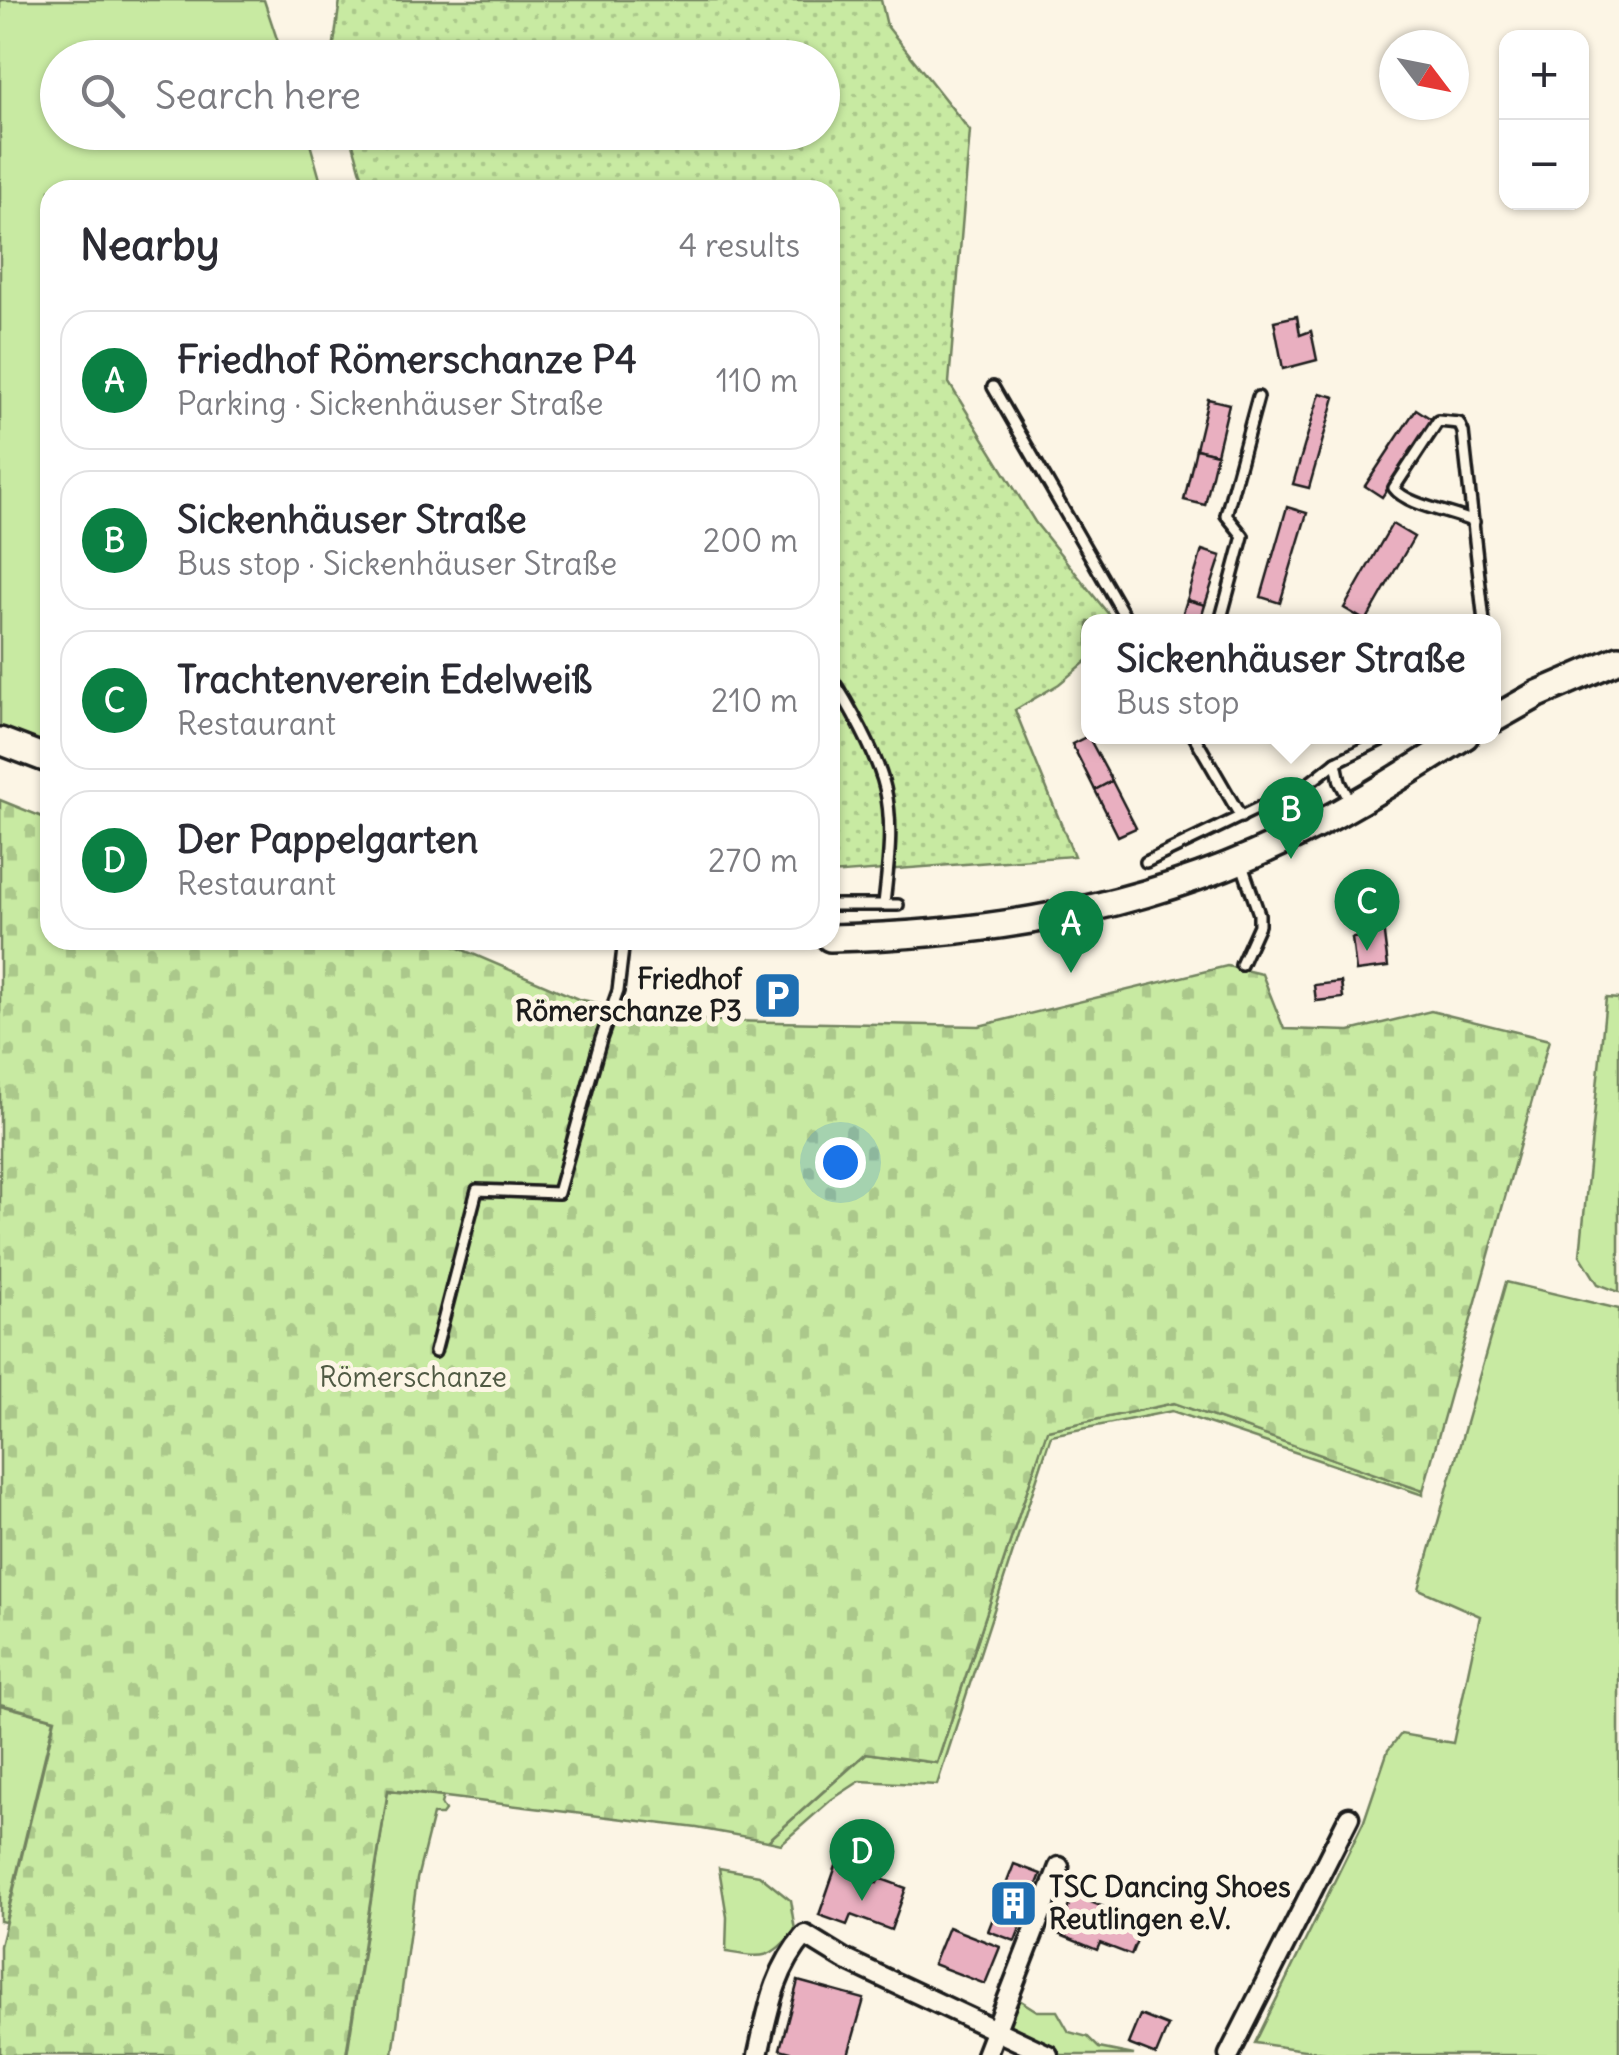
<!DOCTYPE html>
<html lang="en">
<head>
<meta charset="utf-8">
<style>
	body { margin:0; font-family:Delius,sans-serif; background:#f2f2f3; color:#2b2b33 }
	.controls { position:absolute; right:30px; top:30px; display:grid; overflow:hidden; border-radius:20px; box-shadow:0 2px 8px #0004 }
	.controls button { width:90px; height:90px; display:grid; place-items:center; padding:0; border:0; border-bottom:2px solid #e1e1e2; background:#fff; color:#2b2b33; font:50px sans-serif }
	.compass { position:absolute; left:1379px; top:30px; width:90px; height:90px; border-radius:50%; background:#fff; box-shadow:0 2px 8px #0004; rotate:122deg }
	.you { position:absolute; left:840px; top:1162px; width:35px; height:35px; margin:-25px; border:8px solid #fff; border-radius:50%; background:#1a73e8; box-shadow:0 0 0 15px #1a73e833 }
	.badge { display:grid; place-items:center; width:65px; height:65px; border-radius:50%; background:#0b8043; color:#fff; font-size:32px; font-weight:700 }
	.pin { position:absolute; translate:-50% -82px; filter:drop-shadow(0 2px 5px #0008) }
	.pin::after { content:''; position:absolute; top:52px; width:35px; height:30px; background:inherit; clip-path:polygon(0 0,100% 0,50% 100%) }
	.popup { position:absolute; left:1081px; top:614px; width:420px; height:130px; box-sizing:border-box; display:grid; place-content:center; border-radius:20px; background:#fff; filter:drop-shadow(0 2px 8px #0005); font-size:32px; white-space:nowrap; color:#7c7c81 }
	.popup b { font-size:38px; color:#2b2b33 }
	.popup::after { content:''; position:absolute; left:50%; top:100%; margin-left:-20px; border:20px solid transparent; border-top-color:#fff }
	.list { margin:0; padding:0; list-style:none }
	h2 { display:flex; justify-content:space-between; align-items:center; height:130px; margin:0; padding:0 40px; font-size:42px }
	h2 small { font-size:32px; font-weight:400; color:#7c7c81 }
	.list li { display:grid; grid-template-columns:65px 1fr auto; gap:30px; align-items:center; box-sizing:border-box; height:140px; margin:0 20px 20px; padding:0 20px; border:2px solid #e1e1e2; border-radius:30px }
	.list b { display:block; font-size:38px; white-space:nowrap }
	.list p { margin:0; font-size:32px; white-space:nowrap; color:#7c7c81 }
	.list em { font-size:32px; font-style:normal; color:#7c7c81 }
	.icon { flex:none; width:55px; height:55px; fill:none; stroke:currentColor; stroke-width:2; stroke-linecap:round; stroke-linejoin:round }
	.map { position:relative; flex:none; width:1619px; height:2055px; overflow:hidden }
	.search { position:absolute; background:#fff; box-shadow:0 2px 8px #0004; left:40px; top:40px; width:800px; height:110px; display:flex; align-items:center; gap:25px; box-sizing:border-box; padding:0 35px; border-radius:55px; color:#7c7c81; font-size:38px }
	.panel { position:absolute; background:#fff; box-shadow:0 2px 8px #0004; left:40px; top:180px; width:800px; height:770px; border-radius:30px }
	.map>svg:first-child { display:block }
	.grass { fill:#c8eaa2; stroke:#72835f; stroke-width:2.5 }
	.cemetery { fill:url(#cemetery-stones); stroke:#72835f; stroke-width:2.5 }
	.park { fill:url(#park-dots); stroke:#72835f; stroke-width:2.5 }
	.building { fill:#e9afc0; stroke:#1c1c1c; stroke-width:2.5 }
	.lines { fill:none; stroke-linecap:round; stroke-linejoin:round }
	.lane-casing { stroke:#1c1c1c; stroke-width:16 }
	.street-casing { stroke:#1c1c1c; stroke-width:25 }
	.secondary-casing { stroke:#1c1c1c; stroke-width:32 }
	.lane { stroke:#fcf5e5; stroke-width:9 }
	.street { stroke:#fcf5e5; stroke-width:18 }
	.secondary { stroke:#fcf5e5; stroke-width:25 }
	.labels { text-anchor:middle; stroke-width:10; stroke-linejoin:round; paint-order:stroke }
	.poi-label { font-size:28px; font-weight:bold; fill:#1c1c1c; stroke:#fcf5e5; text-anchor:end }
	.park-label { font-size:28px; fill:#505a44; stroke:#fcf5e5 }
</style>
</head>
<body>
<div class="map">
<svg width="1619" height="2055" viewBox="0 0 1619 2055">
	<defs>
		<pattern id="cemetery-stones" width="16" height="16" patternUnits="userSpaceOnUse" patternTransform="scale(2.5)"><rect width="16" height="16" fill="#c8eaa2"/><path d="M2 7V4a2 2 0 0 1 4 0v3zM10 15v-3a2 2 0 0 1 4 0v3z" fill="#abc88b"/></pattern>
		<pattern id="park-dots" width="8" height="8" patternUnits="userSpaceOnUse" patternTransform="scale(2.5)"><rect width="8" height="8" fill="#c8eaa2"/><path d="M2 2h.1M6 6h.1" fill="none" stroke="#abc88b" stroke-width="1.8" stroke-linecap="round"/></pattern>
	</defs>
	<rect width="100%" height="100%" fill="#fcf5e5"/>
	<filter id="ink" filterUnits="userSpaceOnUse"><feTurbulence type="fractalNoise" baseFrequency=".01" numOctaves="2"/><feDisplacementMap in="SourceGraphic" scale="20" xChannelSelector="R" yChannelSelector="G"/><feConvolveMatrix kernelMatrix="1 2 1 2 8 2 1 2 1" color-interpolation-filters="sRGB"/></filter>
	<g filter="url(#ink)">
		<g class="grass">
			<polygon points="0,0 264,0 283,57 58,58 58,132 307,133 323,190 50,190 50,756 0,740"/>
			<polygon points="1606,998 1619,999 1619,1292 1598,1284 1580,1255"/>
			<polygon points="1506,1282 1619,1309 1619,2055 1339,2055 1255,2043 1364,1821 1388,1750 1401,1734 1453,1743 1480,1616 1419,1589"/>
			<polygon points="1174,1403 1423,1491 1423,1495 1172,1411 1051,1435 937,1785 860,1781 831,1800 781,1844 768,1841 867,1753 937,1763 1047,1430"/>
			<polygon points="0,1705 54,1719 5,1922 0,1921"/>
			<polygon points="388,1791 443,1797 441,1804 445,1811 442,1815 433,1815 417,1879 393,2055 347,2055"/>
			<path d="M719,1868L759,1875L790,1900L795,1930C770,1961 763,1958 726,1952L727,1917Z"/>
			<polygon points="1018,1999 1037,2011 1057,2011 1069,2032 1088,2037 1099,2048 1134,2055 1062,2055 1000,2030 1011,2004"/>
		</g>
		<polygon class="cemetery" points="0,800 50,820 50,940 440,940 578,999 680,1020 979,1026 1227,966 1262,974 1284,1029 1350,1031 1431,1011 1549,1040 1423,1491 1174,1403 1047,1430 937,1763 866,1753 768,1841 697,1828 388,1790 346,2055 0,2055 0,1946 55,1719 0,1704"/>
		<polygon class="park" points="340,0 881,0 887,26 970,131 949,383 1035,522 1114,621 1088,622 1088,660 1059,684 1015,710 1074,856 830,874 830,190 366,190 350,133 822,132 822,58 332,58"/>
		<g class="building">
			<polygon points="1297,316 1300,335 1311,331 1317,360 1283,369 1274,321"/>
			<polygon points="1320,393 1335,397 1309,488 1293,484"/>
			<polygon points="1208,399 1229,404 1217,454 1196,449"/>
			<polygon points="1416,409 1433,420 1382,497 1365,486"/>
			<polygon points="1196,449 1217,454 1205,505 1184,500"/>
			<polygon points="1287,507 1307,513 1280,603 1261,597"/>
			<polygon points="1392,524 1414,537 1366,621 1344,608"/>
			<polygon points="1202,550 1221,556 1205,605 1187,600"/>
			<polygon points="1187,600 1205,605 1200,622 1180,622"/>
			<polygon points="1088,736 1112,781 1095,790 1072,744"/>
			<polygon points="1112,781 1136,828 1118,836 1095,790"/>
			<polygon points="1383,926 1388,967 1356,971 1352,938 1362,937 1361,928"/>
			<polygon points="1341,982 1343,998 1316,1001 1314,985"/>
			<polygon points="837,1863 874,1876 873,1881 877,1883 879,1878 906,1888 891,1930 851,1915 847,1925 819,1915"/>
			<polygon points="1014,1864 1041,1874 1015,1941 988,1931"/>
			<polygon points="1073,1895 1144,1923 1131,1955 1100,1943 1097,1950 1058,1934"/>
			<polygon points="948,1927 1000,1947 985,1984 933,1964"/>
			<polygon points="798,1981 864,1999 848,2055 801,2055 780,2049"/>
			<polygon points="1140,2015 1168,2026 1156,2055 1128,2044"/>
		</g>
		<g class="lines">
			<defs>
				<g id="lane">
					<polyline points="993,387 1128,622"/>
					<path d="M1474,522C1452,512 1406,505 1394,488L1438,421L1459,423L1463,432L1484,622"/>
					<polyline points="1220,622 1243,536 1226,515 1258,397"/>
					<path d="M830,676C848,702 878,757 885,788C894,825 888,867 884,904"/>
					<polyline points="1194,736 1241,817"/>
					<polyline points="1351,803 1340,782 1336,762 1389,736"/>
					<polyline points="1146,862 1308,784 1336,762"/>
					<polyline points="830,905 898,905"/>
					<polyline points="1241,965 1259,925 1259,914 1242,865"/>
					<polyline points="435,1352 477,1190 558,1193 601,1039 618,991 624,940"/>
				</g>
				<g id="street">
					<path d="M758,2055C768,2011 774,1970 805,1935L844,1959L1048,2055"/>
					<polyline points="986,2055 1059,1867"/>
					<polyline points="1229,2055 1349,1817"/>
				</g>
				<g id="secondary">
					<polyline points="1494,719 1538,694 1619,659"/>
					<polyline points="0,741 50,760"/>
					<path d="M830,938C987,935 1137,910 1280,843C1345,813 1404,774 1465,736"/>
				</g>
			</defs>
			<use href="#lane" class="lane-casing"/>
			<use href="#street" class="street-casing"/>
			<use href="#secondary" class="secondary-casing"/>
			<use href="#lane" class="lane"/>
			<use href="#street" class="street"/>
			<use href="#secondary" class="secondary"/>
		</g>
	</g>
	<defs>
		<symbol id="parking-square" viewBox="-11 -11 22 22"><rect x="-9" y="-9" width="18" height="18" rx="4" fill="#1f6fb2" stroke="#fcf5e5"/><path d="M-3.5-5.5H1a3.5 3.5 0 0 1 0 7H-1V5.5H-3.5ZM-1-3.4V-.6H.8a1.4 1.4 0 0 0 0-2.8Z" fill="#fff"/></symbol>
		<symbol id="building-square" viewBox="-11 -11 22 22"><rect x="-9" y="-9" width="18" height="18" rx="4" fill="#1f6fb2" stroke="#fcf5e5"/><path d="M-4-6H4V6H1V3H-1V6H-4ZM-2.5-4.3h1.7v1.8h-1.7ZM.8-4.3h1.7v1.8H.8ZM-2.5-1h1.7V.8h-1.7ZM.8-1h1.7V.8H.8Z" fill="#fff"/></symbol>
	</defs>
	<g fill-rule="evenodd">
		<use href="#parking-square" x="750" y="968" width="55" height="55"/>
		<use href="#building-square" x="986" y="1876" width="55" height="55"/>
	</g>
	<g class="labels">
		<g class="poi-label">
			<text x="742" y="989">Friedhof<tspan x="742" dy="32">Römerschanze P3</tspan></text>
			<text x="1049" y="1897" text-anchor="start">TSC Dancing Shoes<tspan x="1049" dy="32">Reutlingen e.V.</tspan></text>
		</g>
		<g class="park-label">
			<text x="413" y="1387">Römerschanze</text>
		</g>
	</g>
</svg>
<div class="controls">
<button>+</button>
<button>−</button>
</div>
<svg class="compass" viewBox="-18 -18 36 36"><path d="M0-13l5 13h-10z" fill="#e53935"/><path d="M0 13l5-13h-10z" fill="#7c7c81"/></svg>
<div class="you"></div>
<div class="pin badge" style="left:1071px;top:973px">A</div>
<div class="pin badge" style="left:1291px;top:859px">B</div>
<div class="popup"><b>Sickenhäuser Straße</b>Bus stop</div>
<div class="pin badge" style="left:1367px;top:951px">C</div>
<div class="pin badge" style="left:862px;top:1901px">D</div>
<div class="search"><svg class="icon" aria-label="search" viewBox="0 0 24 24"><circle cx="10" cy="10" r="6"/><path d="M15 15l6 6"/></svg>Search here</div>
<section class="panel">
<h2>Nearby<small>4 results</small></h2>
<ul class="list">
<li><span class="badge">A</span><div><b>Friedhof Römerschanze P4</b><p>Parking · Sickenhäuser Straße</p></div><em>110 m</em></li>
<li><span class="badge">B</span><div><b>Sickenhäuser Straße</b><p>Bus stop · Sickenhäuser Straße</p></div><em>200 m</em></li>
<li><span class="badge">C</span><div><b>Trachtenverein Edelweiß</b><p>Restaurant</p></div><em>210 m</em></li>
<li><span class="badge">D</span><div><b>Der Pappelgarten</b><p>Restaurant</p></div><em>270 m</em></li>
</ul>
</section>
</div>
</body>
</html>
